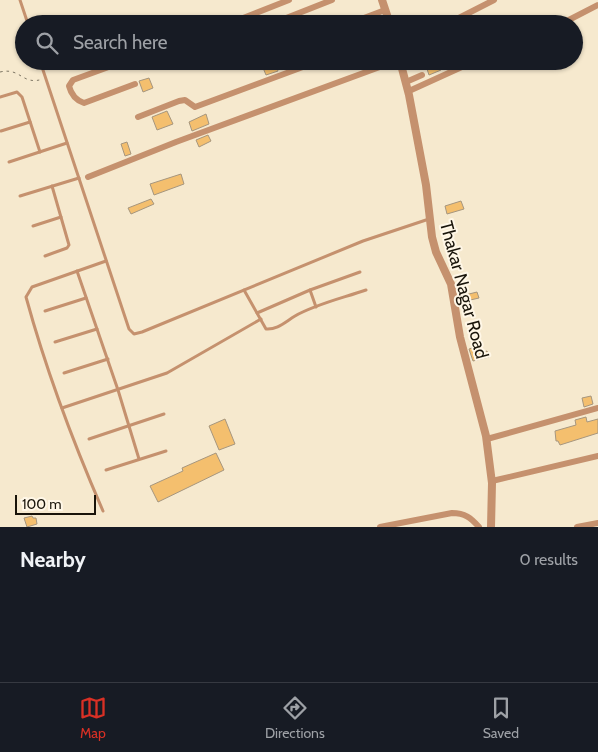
<!DOCTYPE html>
<html lang="en">
<head>
<meta charset="utf-8">
<style>
	body { margin:0; font-family:Cabin,sans-serif; background:#20242c; color:#f1f3f6 }
	.scale { position:absolute; left:15px; bottom:12px; width:81px; box-sizing:border-box; padding-left:5px; border:2px solid #19140a; border-top:0; font-size:14px; line-height:18px; white-space:nowrap; color:#19140a; -webkit-text-stroke:4px #fff7e7; paint-order:stroke }
	.list { margin:0; padding:0; list-style:none }
	h2 { display:flex; justify-content:space-between; align-items:center; height:65px; margin:0; padding:0 20px; font-size:21px }
	h2 small { font-size:16px; font-weight:400; color:#9ea1a6 }
	.icon { flex:none; width:28px; height:28px; fill:none; stroke:currentColor; stroke-width:2; stroke-linecap:round; stroke-linejoin:round }
	.map { position:relative; flex:none; width:598px; height:527px; overflow:hidden }
	.search { position:absolute; background:#171b24; box-shadow:0 1px 4px #0004; left:15px; right:15px; top:15px; height:55px; display:flex; align-items:center; gap:12px; box-sizing:border-box; padding:0 18px; border-radius:28px; color:#9ea1a6; font-size:19px }
	.sheet { height:155px; background:#171b24 }
	nav { display:flex; justify-content:space-around; align-items:center; box-sizing:border-box; height:70px; border-top:1px solid #363941; background:#171b24; font-size:14px; color:#9ea1a6 }
	nav a { display:grid; justify-items:center; gap:2px }
	nav .on { color:#d93025 }
	.map>svg:first-child { display:block }
	.building { fill:#f4bf6e; stroke:#a6967e }
	.lines { fill:none; stroke-linecap:round; stroke-linejoin:round }
	.path { stroke:#7e7664; stroke-width:1; stroke-dasharray:2.5 4; stroke-linecap:butt }
	.service { stroke:#c5916e; stroke-width:3 }
	.minor { stroke:#c5916e; stroke-width:6 }
	.tertiary { stroke:#c5916e; stroke-width:8 }
	.labels { text-anchor:middle; stroke-width:4; stroke-linejoin:round; paint-order:stroke }
	.street-label { font-size:18px; fill:#19140a; stroke:#fff7e7 }
</style>
</head>
<body>
<div class="map">
<svg width="598" height="527" viewBox="0 0 598 527">
	<rect width="100%" height="100%" fill="#f6e9ce"/>
	<g class="building">
		<polygon points="250,61 275,61 278,71 266,75 261,63 252,66"/>
		<polygon points="438,64 441,70 429,75 427,69"/>
		<polygon points="149,78 153,88 143,92 139,81"/>
		<polygon points="167,111 173,124 157,130 152,117"/>
		<polygon points="206,114 209,124 192,131 189,122"/>
		<polygon points="208,135 211,141 199,147 196,140"/>
		<polygon points="127,142 131,154 125,156 121,144"/>
		<polygon points="181,174 184,184 154,195 150,184"/>
		<polygon points="151,199 154,204 131,214 128,208"/>
		<polygon points="461,201 464,209 447,214 445,206"/>
		<polygon points="477,292 479,298 466,301 465,295"/>
		<polygon points="478,346 480,353 487,351 489,357 473,361 469,349"/>
		<polygon points="591,396 593,404 584,407 582,398"/>
		<polygon points="586,417 587,422 598,419 598,433 560,445 558,441 556,441 555,431 576,425 575,420"/>
		<polygon points="225,419 235,444 219,450 209,426"/>
		<polygon points="216,453 224,470 158,502 150,486 183,471 182,468"/>
		<polygon points="32,516 33,518 36,518 37,524 27,527 24,518"/>
	</g>
	<g class="lines">
		<path class="path" d="M0,72C21,67 22,86 43,79"/>
		<g class="service">
			<polyline points="20,0 28,24"/>
			<polyline points="40,61 129,329 134,334 142,332 363,241 429,219"/>
			<polyline points="0,97 17,92 22,97 40,152"/>
			<polyline points="1,131 30,122"/>
			<polyline points="9,162 67,143"/>
			<polyline points="20,196 79,178"/>
			<polyline points="33,226 61,217"/>
			<polyline points="45,256 67,248 69,245 52,186"/>
			<polyline points="77,271 118,390 139,459"/>
			<path d="M244,290L266,329C277,330 285,322 295,316C316,304 343,298 366,290"/>
			<polyline points="310,290 316,307"/>
			<polyline points="45,311 86,298"/>
			<polyline points="257,313 310,290 360,272"/>
			<polyline points="55,342 97,329"/>
			<polyline points="64,373 108,359"/>
			<polyline points="62,408 167,373 261,319"/>
			<polyline points="89,439 164,414"/>
			<polyline points="106,470 166,451"/>
			<path d="M103,511C73,442 46,370 26,297L32,287L106,261"/>
		</g>
		<g class="minor">
			<polyline points="228,24 289,0"/>
			<polyline points="271,24 332,0"/>
			<polyline points="348,24 385,10"/>
			<polyline points="447,24 494,0"/>
			<polyline points="561,24 598,5"/>
			<path d="M125,61L73,80L69,86C71,94 75,100 84,103L135,84"/>
			<polyline points="156,67 172,61"/>
			<polyline points="406,82 422,75"/>
			<polyline points="409,91 475,61"/>
			<polyline points="138,117 179,101 185,100 195,107 319,61"/>
			<polyline points="88,177 176,142 396,61"/>
			<polyline points="487,439 598,408"/>
			<polyline points="492,481 598,456"/>
			<path d="M380,527L452,513C465,513 471,518 479,527"/>
			<polyline points="577,527 598,523"/>
		</g>
		<g class="tertiary">
			<polyline points="382,0 390,24"/>
			<polyline points="400,61 409,95 426,185 432,237 436,252 451,284 460,337 486,436 492,483 491,527"/>
		</g>
	</g>
	<g class="labels">
		<g class="street-label">
			<text transform="translate(464 290) rotate(75)" y="6">Thakar Nagar Road</text>
		</g>
	</g>
</svg>
<div class="scale">100 m</div>
<div class="search"><svg class="icon" aria-label="search" viewBox="0 0 24 24"><circle cx="10" cy="10" r="6"/><path d="M15 15l6 6"/></svg>Search here</div>
</div>
<section class="sheet">
<h2>Nearby<small>0 results</small></h2>
<ul class="list">
</ul>
</section>
<nav>
<a class="on"><svg class="icon" aria-label="map" viewBox="0 0 24 24"><path d="M3 6l6-2 6 2 6-2v14l-6 2-6-2-6 2zM9 4v14M15 6v14"/></svg>Map</a>
<a><svg class="icon" aria-label="directions" viewBox="0 0 24 24"><path d="M12 3l9 9-9 9-9-9zM9 14v-3h6M13 9l2 2-2 2"/></svg>Directions</a>
<a><svg class="icon" aria-label="saved" viewBox="0 0 24 24"><path d="M7 4h10v16l-5-4-5 4z"/></svg>Saved</a>
</nav>
</body>
</html>
